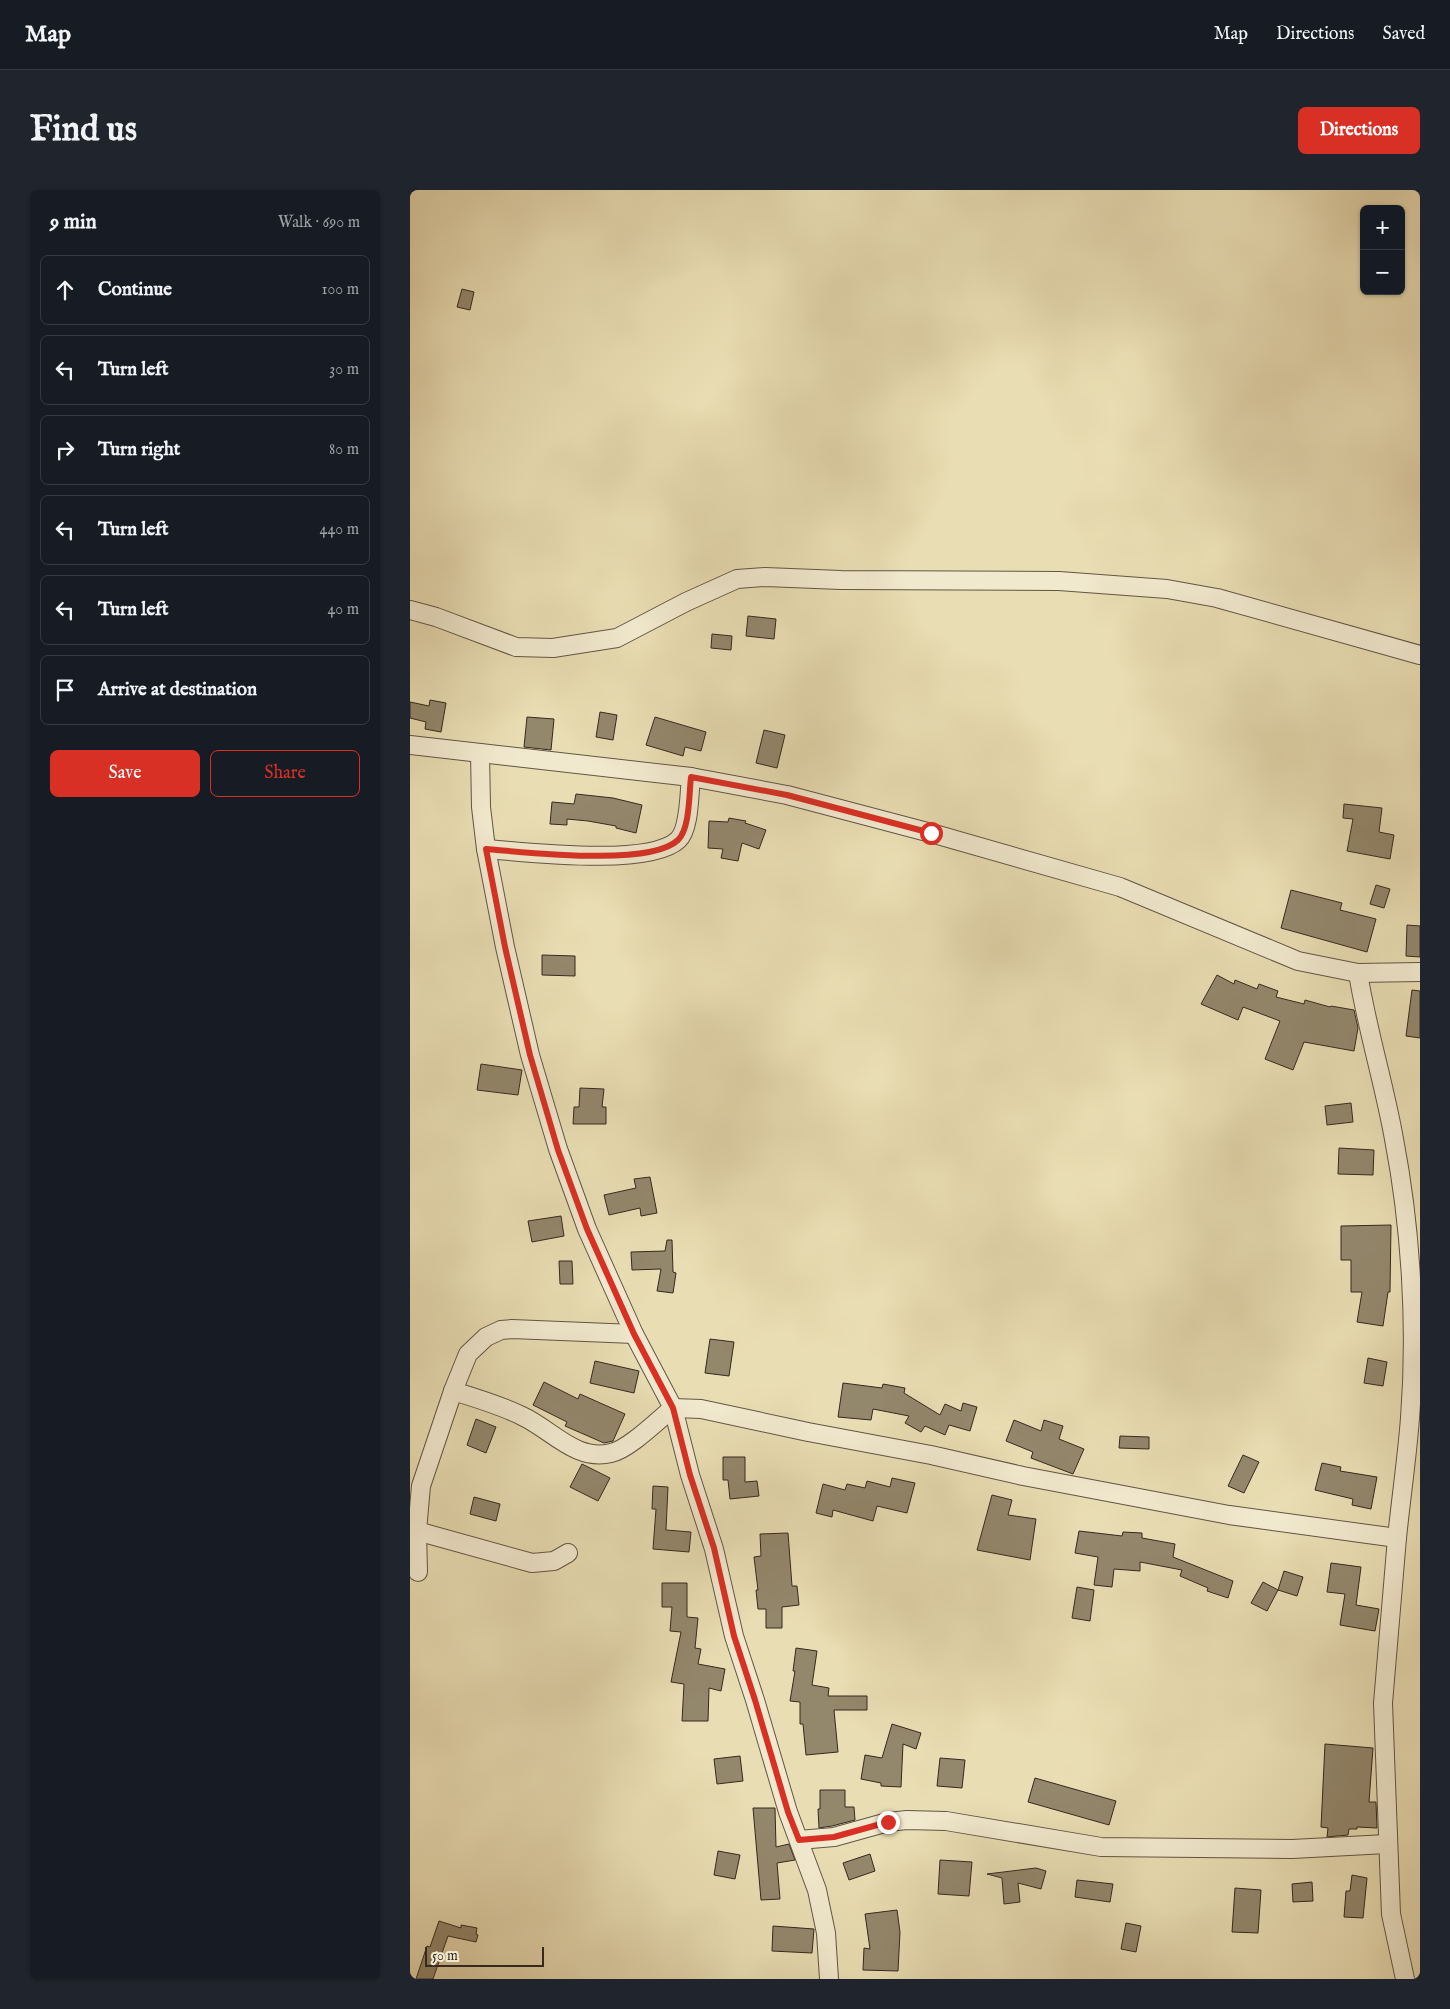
<!DOCTYPE html>
<html lang="en">
<head>
<meta charset="utf-8">
<style>
	body { margin:0; font-family:"IM FELL English",serif; background:#20242c; color:#f1f3f6 }
	.controls { position:absolute; right:15px; top:15px; display:grid; overflow:hidden; border-radius:8px; box-shadow:0 1px 4px #0004 }
	.controls button { width:45px; height:45px; display:grid; place-items:center; padding:0; border:0; border-bottom:1px solid #363941; background:#171b24; color:#f1f3f6; font:25px sans-serif }
	.scale { position:absolute; left:15px; bottom:12px; width:119px; box-sizing:border-box; padding-left:5px; border:2px solid #352920; border-top:0; font-size:14px; line-height:18px; white-space:nowrap; color:#352920; -webkit-text-stroke:4px #f1e9ce; paint-order:stroke }
	.stop { position:absolute; width:15px; height:15px; margin:-11px; border:4px solid #d93025; border-radius:50%; background:#fff }
	.stop.end { background:#d93025; border-color:#fff; box-shadow:0 1px 5px #0008 }
	.list { margin:0; padding:0; list-style:none }
	h2 { display:flex; justify-content:space-between; align-items:center; height:65px; margin:0; padding:0 20px; font-size:21px }
	h2 small { font-size:16px; font-weight:400; color:#9ea1a6 }
	.list li { display:grid; grid-template-columns:32px 1fr auto; gap:15px; align-items:center; box-sizing:border-box; height:70px; margin:0 10px 10px; padding:0 10px; border:1px solid #363941; border-radius:8px }
	.list b { display:block; font-size:19px; white-space:nowrap }
	.list em { font-size:16px; font-style:normal; color:#9ea1a6 }
	.actions { display:flex; gap:10px; padding:15px 20px }
	.actions a { flex:1; padding:11px 0; border:1px solid #d93025; border-radius:8px; text-align:center; font-size:18px; color:#d93025 }
	.actions .main { background:#d93025; color:#fff }
	.icon { flex:none; width:28px; height:28px; fill:none; stroke:currentColor; stroke-width:2; stroke-linecap:round; stroke-linejoin:round }
	.map { position:relative; flex:none; width:1010px; height:1789px; overflow:hidden; border-radius:8px }
	header { display:flex; align-items:center; gap:30px; box-sizing:border-box; height:70px; padding:0 25px; background:#171b24; border-bottom:1px solid #363941 }
	header strong { font-size:24px }
	nav { display:flex; gap:28px; margin-inline-start:auto; font-size:18px }
	.intro { display:flex; align-items:center; justify-content:space-between; box-sizing:border-box; height:120px; padding:0 30px }
	h1 { margin:0; font-size:35px }
	.button { padding:12px 22px; border-radius:8px; background:#d93025; color:#fff; font-size:18px; font-weight:700 }
	main { display:flex; gap:30px; padding:0 30px }
	aside { flex:1; background:#171b24; border-radius:8px; box-shadow:0 1px 4px #0004 }
	.map>svg:first-child { display:block }
	.building { fill:#93876c; stroke:#352920 }
	.lines { fill:none; stroke-linecap:round; stroke-linejoin:round }
	.minor-casing { stroke:#625645; stroke-width:20 }
	.minor { stroke:#f1e9ce; stroke-width:18 }
	.route { stroke:#d93025; stroke-width:6 }
</style>
</head>
<body>
<header>
<strong>Map</strong>
<nav><a>Map</a><a>Directions</a><a>Saved</a></nav>
</header>
<div class="intro"><h1>Find us</h1><a class="button">Directions</a></div>
<main>
<aside>
<h2>9 min<small>Walk · 690 m</small></h2>
<ul class="list">
<li><svg class="icon" aria-label="ahead" viewBox="0 0 24 24"><path d="M12 20V5M6 11l6-6 6 6"/></svg><div><b>Continue</b></div><em>100 m</em></li>
<li><svg class="icon" aria-label="left" viewBox="0 0 24 24"><path d="M17 20v-9H6M10 6l-5 5 5 5"/></svg><div><b>Turn left</b></div><em>30 m</em></li>
<li><svg class="icon" aria-label="right" viewBox="0 0 24 24"><path d="M7 20v-9h11M14 6l5 5-5 5"/></svg><div><b>Turn right</b></div><em>80 m</em></li>
<li><svg class="icon" aria-label="left" viewBox="0 0 24 24"><path d="M17 20v-9H6M10 6l-5 5 5 5"/></svg><div><b>Turn left</b></div><em>440 m</em></li>
<li><svg class="icon" aria-label="left" viewBox="0 0 24 24"><path d="M17 20v-9H6M10 6l-5 5 5 5"/></svg><div><b>Turn left</b></div><em>40 m</em></li>
<li><svg class="icon" aria-label="arrive" viewBox="0 0 24 24"><path d="M6 21V4h12l-3 4 3 4H6"/></svg><div><b>Arrive at destination</b></div></li>
</ul>
<div class="actions"><a class="main">Save</a><a>Share</a></div>
</aside>
<div class="map">
<svg width="1010" height="1789" viewBox="0 0 1010 1789">
	<rect width="100%" height="100%" fill="#e9ddb3"/>
	<filter id="stains"><feTurbulence type="fractalNoise" baseFrequency=".004" numOctaves="4"/><feColorMatrix values="0 0 0 0 .2 0 0 0 0 .09 0 0 0 0 .02 0 0 0 .5 -.17"/></filter>
	<radialGradient id="worn" r=".72"><stop offset=".6" stop-color="#630" stop-opacity="0"/><stop offset="1" stop-color="#630" stop-opacity=".3"/></radialGradient>
	<g class="building">
		<polygon points="52,99 64,102 60,120 47,117"/>
		<polygon points="338,426 366,429 364,449 336,446"/>
		<polygon points="302,444 322,446 321,460 301,458"/>
		<polygon points="20,510 36,513 31,542 15,539 16,532 0,528 0,512 19,516"/>
		<polygon points="190,522 207,525 203,550 186,547"/>
		<polygon points="117,527 144,529 141,560 114,557"/>
		<polygon points="245,527 296,542 291,561 275,557 273,566 236,555"/>
		<polygon points="354,540 375,545 367,578 346,573"/>
		<polygon points="166,604 203,608 232,615 226,643 206,638 206,636 178,631 157,629 157,635 140,634 142,612 164,614"/>
		<polygon points="934,614 972,618 969,642 984,645 980,669 937,661 943,629 933,628"/>
		<polygon points="319,628 336,631 335,633 356,640 349,659 332,653 328,671 311,668 313,659 298,658 299,631 318,632"/>
		<polygon points="966,695 980,699 974,718 960,714"/>
		<polygon points="881,700 932,713 930,720 966,729 957,762 871,738"/>
		<polygon points="997,735 1010,736 1010,767 996,766"/>
		<polygon points="132,765 165,766 165,786 132,785"/>
		<polygon points="807,785 824,794 825,790 847,799 849,794 868,801 866,807 894,814 895,810 920,817 921,816 944,820 948,838 944,861 894,852 883,880 855,869 870,831 833,817 828,830 791,814"/>
		<polygon points="1002,800 1010,801 1010,848 996,846"/>
		<polygon points="71,874 112,880 108,905 67,900"/>
		<polygon points="170,898 194,899 192,917 196,917 196,934 163,934 164,917 169,917"/>
		<polygon points="941,913 943,932 917,935 915,916"/>
		<polygon points="929,958 964,960 963,985 928,984"/>
		<polygon points="240,987 247,1023 231,1026 230,1018 199,1025 194,1005 226,998 224,989"/>
		<polygon points="151,1026 154,1046 122,1052 118,1031"/>
		<polygon points="981,1035 980,1102 978,1102 973,1136 947,1132 952,1102 941,1102 941,1070 931,1070 931,1036"/>
		<polygon points="257,1050 262,1050 263,1082 266,1083 263,1103 247,1101 251,1079 222,1080 221,1062 255,1061"/>
		<polygon points="149,1071 162,1071 163,1094 150,1094"/>
		<polygon points="300,1149 324,1152 319,1186 295,1183"/>
		<polygon points="958,1168 977,1172 973,1196 954,1193"/>
		<polygon points="185,1171 229,1181 224,1203 180,1193"/>
		<polygon points="134,1192 168,1209 170,1204 215,1224 203,1251 194,1253 155,1236 157,1232 123,1215"/>
		<polygon points="433,1193 472,1198 473,1194 495,1198 494,1203 530,1225 535,1214 551,1221 553,1213 567,1217 560,1241 539,1235 535,1245 515,1236 511,1242 495,1233 499,1226 463,1219 461,1230 428,1227"/>
		<polygon points="66,1229 86,1237 76,1263 57,1255"/>
		<polygon points="604,1230 631,1241 634,1230 653,1236 649,1249 674,1259 663,1284 621,1268 623,1262 596,1251"/>
		<polygon points="710,1246 739,1247 739,1259 709,1258"/>
		<polygon points="833,1265 849,1272 834,1303 818,1296"/>
		<polygon points="313,1267 335,1267 335,1292 347,1291 349,1306 320,1309 318,1290 313,1290"/>
		<polygon points="912,1273 931,1277 930,1281 967,1287 961,1319 942,1315 943,1309 905,1300"/>
		<polygon points="172,1274 200,1288 188,1311 160,1297"/>
		<polygon points="482,1288 505,1293 497,1323 467,1316 463,1331 423,1320 422,1327 406,1323 413,1294 435,1300 437,1294 455,1298 457,1291 480,1297"/>
		<polygon points="243,1296 258,1297 256,1340 281,1342 279,1362 243,1359 246,1319 242,1319"/>
		<polygon points="582,1305 602,1310 598,1325 626,1329 620,1370 567,1360"/>
		<polygon points="64,1307 90,1314 86,1331 60,1324"/>
		<polygon points="669,1341 712,1346 713,1342 732,1343 732,1348 765,1354 763,1367 823,1391 818,1408 797,1401 798,1398 770,1386 772,1380 730,1372 730,1381 704,1379 702,1397 684,1395 688,1367 665,1363"/>
		<polygon points="378,1343 382,1396 387,1396 389,1415 372,1417 372,1438 356,1438 356,1419 348,1419 346,1400 348,1400 344,1367 351,1366 350,1344"/>
		<polygon points="921,1373 951,1377 946,1415 969,1419 965,1441 930,1435 935,1404 917,1402"/>
		<polygon points="874,1381 893,1387 887,1406 868,1400"/>
		<polygon points="853,1392 868,1400 857,1421 841,1413"/>
		<polygon points="252,1393 277,1393 277,1427 288,1428 285,1458 291,1459 288,1474 315,1479 311,1501 299,1498 298,1531 272,1531 274,1494 261,1492 271,1442 260,1441 262,1417 252,1417"/>
		<polygon points="667,1397 684,1400 680,1431 662,1428"/>
		<polygon points="386,1458 407,1461 402,1495 419,1498 418,1506 457,1506 457,1520 424,1520 428,1562 396,1565 393,1534 390,1534 390,1512 380,1511 385,1481 383,1481"/>
		<polygon points="482,1534 511,1543 506,1559 493,1554 491,1597 471,1596 471,1593 451,1589 455,1565 472,1568"/>
		<polygon points="915,1554 963,1558 959,1612 966,1612 967,1638 947,1637 947,1639 939,1639 938,1645 917,1647 918,1638 911,1637"/>
		<polygon points="330,1566 333,1591 307,1594 304,1569"/>
		<polygon points="530,1568 555,1570 552,1598 527,1596"/>
		<polygon points="625,1588 706,1611 699,1635 618,1612"/>
		<polygon points="410,1600 435,1600 435,1617 444,1617 445,1630 422,1636 409,1638 408,1619 410,1619"/>
		<polygon points="343,1618 365,1618 366,1657 379,1654 385,1670 367,1673 370,1709 351,1710"/>
		<polygon points="308,1661 330,1665 325,1689 304,1685"/>
		<polygon points="460,1664 465,1681 439,1690 433,1673"/>
		<polygon points="530,1670 562,1672 559,1706 528,1704"/>
		<polygon points="626,1678 636,1681 631,1699 608,1693 610,1712 594,1714 592,1688 577,1684"/>
		<polygon points="942,1685 957,1688 953,1728 934,1727 936,1701 940,1701"/>
		<polygon points="667,1690 703,1694 700,1712 665,1707"/>
		<polygon points="902,1692 903,1711 883,1712 882,1694"/>
		<polygon points="825,1698 851,1700 848,1743 822,1742"/>
		<polygon points="487,1720 490,1742 488,1781 453,1780 454,1758 460,1759 455,1724"/>
		<polygon points="29,1731 51,1738 51,1735 67,1738 66,1744 68,1745 66,1752 38,1746 23,1789 6,1789 17,1756 20,1757"/>
		<polygon points="716,1733 731,1736 726,1762 711,1759"/>
		<polygon points="363,1736 404,1739 402,1763 362,1761"/>
	</g>
	<g class="lines">
		<defs>
			<g id="minor">
				<polyline points="0,420 26,427 106,457 143,458 207,448 276,412 327,389 355,387 431,390 649,391 757,399 807,408 1010,465"/>
				<polyline points="0,555 281,587 377,605 521,643 710,697 888,771 948,783 1010,782"/>
				<polyline points="70,563 71,617 76,659 95,757 120,865 148,959 177,1039 224,1144 263,1218 280,1285 304,1359 324,1446 345,1510 378,1622 407,1700 416,1743 419,1789"/>
				<path d="M76,659C116,662 239,677 268,650C280,639 279,603 281,587"/>
				<path d="M948,783C957,839 974,893 984,949C1001,1038 1007,1137 1000,1228C997,1268 991,1308 987,1348"/>
				<path d="M43,1201C66,1208 90,1215 112,1226C141,1239 166,1272 201,1263C219,1259 247,1231 263,1218L291,1219L398,1242L521,1265L613,1286L819,1325L987,1348L973,1513L981,1724L995,1789"/>
				<polyline points="7,1341 122,1373 144,1371 158,1363"/>
				<polyline points="8,1382 7,1341 11,1296 43,1201 58,1164 76,1147 91,1140 102,1139 224,1144"/>
				<polyline points="389,1650 424,1647 478,1632 497,1630 536,1631 691,1657 882,1659 977,1654"/>
			</g>
		</defs>
		<use href="#minor" class="minor-casing"/>
		<use href="#minor" class="minor"/>
	</g>
	<g class="lines">
		<path class="route" d="M478,1632L424,1647L389,1650L378,1622L345,1510L324,1446L304,1358L280,1285L263,1218L224,1144L177,1039L148,960L120,865L95,757L76,659C115,662 240,677 268,650C280,639 279,603 281,587L377,605L521,643"/>
	</g>
	<rect width="100%" height="100%" filter="url(#stains)"/>
	<rect width="100%" height="100%" fill="url(#worn)"/>
</svg>
<div class="controls">
<button>+</button>
<button>−</button>
</div>
<div class="scale">50 m</div>
<div class="stop" style="left:521px;top:643px"></div>
<div class="stop end" style="left:478px;top:1632px"></div>
</div>
</main>
</body>
</html>
